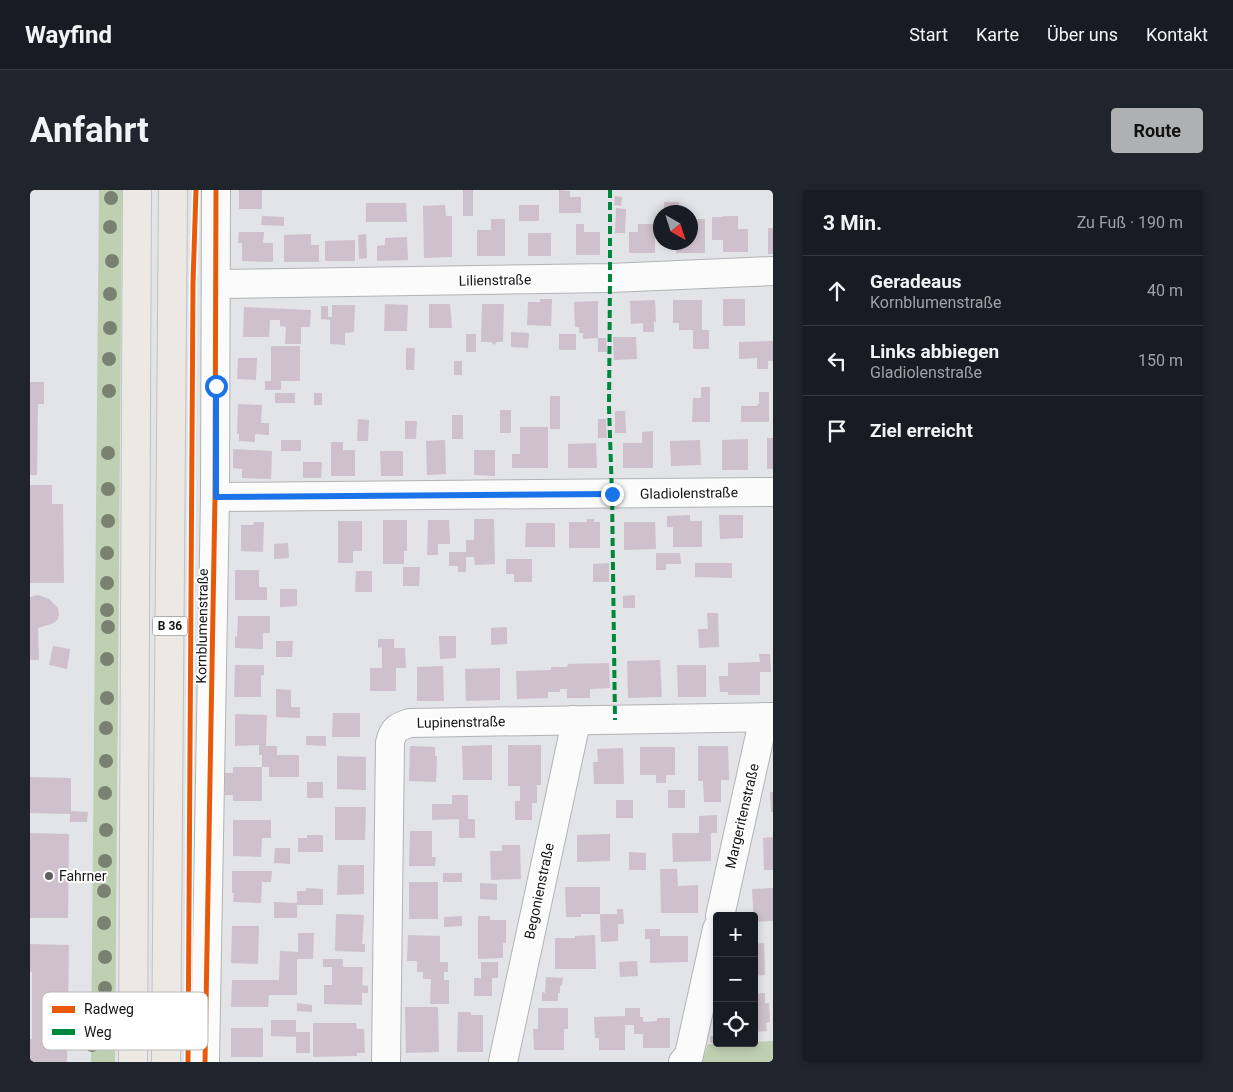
<!DOCTYPE html>
<html lang="de">
<head>
<meta charset="utf-8">
<style>
	body { margin:0; font-family:Roboto,sans-serif; background:#20242c; color:#f1f3f6 }
	.controls { position:absolute; right:15px; bottom:15px; display:grid; overflow:hidden; border-radius:5px; box-shadow:0 2px 8px #0003 }
	.controls button { width:45px; height:45px; display:grid; place-items:center; padding:0; border:0; border-bottom:1px solid #363941; background:#171b24; color:#f1f3f6; font:25px sans-serif }
	.compass { position:absolute; left:623px; top:15px; width:45px; height:45px; border-radius:50%; background:#171b24; box-shadow:0 2px 8px #0003; rotate:141deg }
	.stop { position:absolute; width:15px; height:15px; margin:-11px; border:4px solid #1a73e8; border-radius:50%; background:#fff }
	.stop.end { background:#1a73e8; border-color:#fff; box-shadow:0 1px 5px #0008 }
	.list { margin:0; padding:0; list-style:none }
	h2 { display:flex; justify-content:space-between; align-items:center; height:65px; margin:0; padding:0 20px; font-size:21px }
	h2 small { font-size:16px; font-weight:400; color:#9ea1a6 }
	.list li { display:grid; grid-template-columns:32px 1fr auto; gap:15px; align-items:center; box-sizing:border-box; height:70px; padding:0 20px; border-top:1px solid #363941 }
	.list b { display:block; font-size:19px; white-space:nowrap }
	.list p { margin:0; font-size:16px; white-space:nowrap; color:#9ea1a6 }
	.list em { font-size:16px; font-style:normal; color:#9ea1a6 }
	.icon { flex:none; width:28px; height:28px; fill:none; stroke:currentColor; stroke-width:2; stroke-linecap:round; stroke-linejoin:round }
	.map { position:relative; flex:none; width:743px; height:872px; overflow:hidden; border-radius:5px }
	header { display:flex; align-items:center; gap:30px; box-sizing:border-box; height:70px; padding:0 25px; background:#171b24; border-bottom:1px solid #363941 }
	header strong { font-size:24px }
	nav { display:flex; gap:28px; margin-inline-start:auto; font-size:18px }
	.intro { display:flex; align-items:center; justify-content:space-between; box-sizing:border-box; height:120px; padding:0 30px }
	h1 { margin:0; font-size:35px }
	.button { padding:12px 22px; border-radius:5px; background:#aeb0b2; color:#111; font-size:18px; font-weight:700 }
	main { display:flex; gap:30px; padding:0 30px }
	aside { flex:1; background:#171b24; border-radius:5px; box-shadow:0 2px 8px #0003 }
	.map>svg:first-child { display:block }
	.green { fill:#bfcfb1 }
	.building { fill:#cec0cc }
	.lines { fill:none; stroke-linecap:round; stroke-linejoin:round }
	.minor-casing { stroke:#b2b3b5; stroke-width:30 }
	.major-casing { stroke:#c1c2c3; stroke-width:30 }
	.minor { stroke:#fbfbfb; stroke-width:28 }
	.major { stroke:#ece9e5; stroke-width:28 }
	.quiet { stroke:#00873e; stroke-width:4; stroke-dasharray:8 4; stroke-linecap:butt }
	.cycleway-casing { stroke:#fff; stroke-width:8 }
	.cycleway { stroke:#e8590c; stroke-width:5 }
	.tree { fill:#798271 }
	.route { stroke:#1a73e8; stroke-width:6 }
	.poi-dot { fill:#5d5e60; stroke:#fff; stroke-width:2 }
	.labels { text-anchor:middle; stroke-width:4; stroke-linejoin:round; paint-order:stroke }
	.shield { fill:#fff; stroke:#5b5c5d; stroke-width:1 }
	.shield-label { font-size:12px; font-weight:bold; fill:#151617 }
	.street-label { font-size:14px; fill:#151617; stroke:#fff }
	.poi-label { font-size:14px; fill:#151617; stroke:#fff; text-anchor:start }
	.key { fill:#fff; stroke:#b9b9b9; stroke-width:1 }
	.key-label { font-size:14px; fill:#151617 }
</style>
</head>
<body>
<header>
<strong>Wayfind</strong>
<nav><a>Start</a><a>Karte</a><a>Über uns</a><a>Kontakt</a></nav>
</header>
<div class="intro"><h1>Anfahrt</h1><a class="button">Route</a></div>
<main>
<div class="map">
<svg width="743" height="872" viewBox="0 0 743 872">
	<rect width="100%" height="100%" fill="#e2e4e7"/>
	<g class="green">
		<polygon points="69,0 92,0 85,872 61,872"/>
		<polygon points="743,851 743,872 672,872 678,854 724,853 724,852"/>
	</g>
	<g class="building">
		<rect x="209" y="0" width="23" height="19"/>
		<rect x="433" y="0" width="10" height="26"/>
		<polygon points="529,0 540,1 540,7 551,7 551,23 529,23"/>
		<polygon points="585,6 592,7 591,16 584,15"/>
		<rect x="634" y="12" width="15" height="10"/>
		<polygon points="336,13 376,13 377,32 336,32"/>
		<polygon points="415,15 416,26 422,26 422,67 394,68 393,16"/>
		<rect x="489" y="15" width="20" height="16"/>
		<polygon points="586,18 596,19 595,43 585,43"/>
		<polygon points="232,26 254,27 254,36 231,35"/>
		<polygon points="693,26 708,26 708,39 718,39 718,62 693,62 693,50 682,50 682,27 693,27"/>
		<polygon points="461,29 475,29 475,66 447,66 447,40 461,40"/>
		<polygon points="660,29 675,29 675,63 646,63 646,52 660,52"/>
		<polygon points="546,34 554,34 554,42 570,42 570,65 546,65"/>
		<polygon points="608,34 625,34 625,63 599,63 599,42 608,42"/>
		<rect x="738" y="38" width="5" height="26"/>
		<polygon points="209,42 234,42 233,53 243,53 243,72 212,71 212,53 208,53"/>
		<rect x="498" y="43" width="23" height="23"/>
		<polygon points="281,44 281,55 289,55 289,72 254,72 254,45"/>
		<polygon points="336,44 337,68 329,69 328,45"/>
		<polygon points="377,47 378,70 347,71 347,56 355,55 355,48"/>
		<polygon points="325,50 325,71 295,71 295,51"/>
		<polygon points="510,109 522,109 521,136 497,135 498,112 510,112"/>
		<rect x="693" y="109" width="22" height="27"/>
		<polygon points="625,110 626,132 624,132 624,142 613,142 613,133 601,134 600,111"/>
		<polygon points="643,110 672,110 672,140 679,140 679,159 663,159 663,140 649,140 649,133 643,133"/>
		<polygon points="568,111 568,148 553,149 553,143 549,143 549,137 545,137 544,112"/>
		<polygon points="355,114 378,115 377,141 354,141"/>
		<polygon points="399,114 420,114 422,138 399,138"/>
		<polygon points="452,114 474,114 473,152 467,152 464,155 461,152 451,152"/>
		<polygon points="302,115 325,115 324,142 315,143 315,155 300,154 300,130 291,129 291,116 298,116 298,127 302,127"/>
		<polygon points="214,117 281,120 280,137 271,137 271,154 255,154 256,137 250,136 250,130 240,130 239,147 213,147"/>
		<polygon points="481,142 499,143 498,158 481,157"/>
		<rect x="436" y="144" width="10" height="18"/>
		<rect x="529" y="144" width="17" height="16"/>
		<polygon points="583,147 606,147 607,169 584,170"/>
		<polygon points="568,148 576,148 577,162 568,162"/>
		<polygon points="743,151 743,171 738,171 738,179 727,179 727,168 709,169 709,152"/>
		<polygon points="241,156 270,156 270,191 251,191 251,200 235,200 235,191 241,191"/>
		<polygon points="376,158 385,158 384,180 376,180"/>
		<polygon points="208,168 227,168 226,190 207,189"/>
		<rect x="424" y="171" width="8" height="14"/>
		<polygon points="0,192 14,192 14,214 8,214 7,285 0,285"/>
		<polygon points="671,197 680,197 680,232 662,232 663,208 671,208"/>
		<polygon points="729,202 739,202 739,232 711,232 711,216 727,216 728,214 729,214"/>
		<rect x="245" y="203" width="20" height="10"/>
		<rect x="284" y="203" width="8" height="12"/>
		<rect x="520" y="206" width="10" height="33"/>
		<polygon points="208,214 232,215 231,233 239,233 239,245 225,244 225,252 209,251 209,244 207,244"/>
		<rect x="470" y="220" width="11" height="23"/>
		<polygon points="585,221 595,221 596,243 585,243"/>
		<rect x="422" y="225" width="11" height="24"/>
		<polygon points="328,229 339,230 338,251 327,251"/>
		<polygon points="568,229 576,229 577,248 568,248"/>
		<polygon points="375,231 387,231 386,249 375,249"/>
		<polygon points="490,237 518,237 518,278 482,278 482,264 490,264"/>
		<polygon points="623,241 623,278 593,278 593,253 612,253 612,242"/>
		<rect x="737" y="248" width="6" height="31"/>
		<polygon points="718,249 718,280 692,280 692,250"/>
		<rect x="251" y="250" width="20" height="11"/>
		<polygon points="415,250 416,284 397,285 396,251"/>
		<polygon points="670,250 671,275 641,276 640,251"/>
		<polygon points="301,252 313,252 313,260 325,260 325,286 301,286"/>
		<polygon points="566,253 567,278 538,278 538,254"/>
		<polygon points="203,259 242,261 241,289 212,288 212,279 203,278"/>
		<polygon points="444,260 465,260 465,286 444,285"/>
		<polygon points="350,261 373,261 373,286 351,286"/>
		<polygon points="273,272 292,272 291,288 273,288"/>
		<polygon points="0,295 22,295 22,314 33,314 34,393 0,393"/>
		<polygon points="660,325 660,331 672,331 672,357 643,357 643,337 637,337 637,326"/>
		<polygon points="689,325 713,325 713,348 690,349"/>
		<polygon points="444,329 464,329 465,374 445,375 444,367 436,367 436,382 428,382 428,376 419,376 419,362 436,362 436,350 444,350"/>
		<polygon points="557,329 564,329 564,332 570,332 570,358 539,358 539,332 557,332"/>
		<polygon points="353,330 377,330 377,361 374,361 374,374 353,374"/>
		<polygon points="398,330 419,330 420,354 408,354 408,365 397,365"/>
		<polygon points="308,331 332,331 332,361 323,361 323,373 308,373"/>
		<polygon points="224,332 234,332 233,362 211,361 211,335 223,335"/>
		<polygon points="594,332 625,332 626,359 594,360"/>
		<polygon points="496,333 525,333 525,357 495,357"/>
		<polygon points="258,353 259,368 244,369 244,354"/>
		<polygon points="626,363 650,363 651,374 636,374 636,380 626,380"/>
		<polygon points="476,369 502,369 502,392 484,392 484,384 476,384"/>
		<polygon points="579,373 579,392 563,392 563,374"/>
		<polygon points="665,373 702,373 702,388 665,387"/>
		<polygon points="373,377 390,377 389,396 373,396"/>
		<polygon points="205,380 229,380 229,397 237,397 237,410 205,410"/>
		<polygon points="326,381 342,381 342,402 325,402"/>
		<polygon points="250,399 267,399 267,416 250,417"/>
		<polygon points="8,405 19,409 28,418 29,424 28,429 24,433 8,438 9,470 0,470 0,407"/>
		<polygon points="605,405 605,418 593,418 593,406"/>
		<polygon points="677,423 688,423 689,457 669,458 668,439 678,439"/>
		<polygon points="208,426 240,426 240,443 233,443 233,459 205,458 205,446 207,447"/>
		<polygon points="477,437 477,454 461,455 461,438"/>
		<polygon points="409,446 426,446 426,468 410,469"/>
		<polygon points="348,449 364,449 364,458 375,458 376,478 366,478 366,501 340,501 340,478 352,478 352,457 348,458"/>
		<polygon points="246,451 263,451 262,467 246,467"/>
		<polygon points="23,456 40,459 37,479 19,475"/>
		<polygon points="729,464 740,464 741,482 730,482 730,505 698,505 698,502 690,502 689,486 698,486 698,473 730,472"/>
		<polygon points="630,470 632,507 598,508 597,471"/>
		<polygon points="579,473 580,498 560,499 560,508 537,508 537,499 530,499 530,502 518,502 518,508 487,509 486,481 521,480 521,477 537,477 538,474"/>
		<polygon points="205,475 234,475 234,485 231,485 231,507 204,507"/>
		<polygon points="647,475 676,475 676,507 648,507"/>
		<polygon points="413,476 414,511 387,511 387,477"/>
		<polygon points="470,478 470,510 436,511 435,479"/>
		<polygon points="246,499 261,500 261,517 270,517 270,528 246,527"/>
		<polygon points="303,523 330,523 330,547 302,547"/>
		<polygon points="205,524 237,525 236,556 247,556 247,565 269,565 269,587 239,587 239,577 232,577 232,611 203,611 203,605 195,605 195,583 203,583 203,577 232,577 232,565 229,565 229,555 205,556"/>
		<polygon points="276,546 296,546 296,556 276,555"/>
		<polygon points="462,555 462,590 433,590 432,556"/>
		<polygon points="478,555 511,555 511,595 507,595 507,613 502,613 502,630 485,630 485,611 490,611 490,596 478,596"/>
		<polygon points="380,556 405,557 405,566 407,566 406,592 379,591"/>
		<polygon points="668,556 698,556 699,590 691,590 691,612 674,612 673,591 668,591"/>
		<polygon points="610,557 645,557 645,585 636,585 636,593 626,593 626,585 610,585"/>
		<polygon points="593,558 594,594 564,594 563,572 568,572 567,559"/>
		<polygon points="307,566 336,567 336,600 307,599"/>
		<polygon points="0,587 41,588 41,621 58,622 57,632 40,632 40,624 0,623"/>
		<rect x="277" y="592" width="16" height="16"/>
		<rect x="638" y="600" width="17" height="18"/>
		<polygon points="740,602 743,602 743,622 741,622"/>
		<polygon points="422,605 438,605 438,629 445,629 445,648 429,648 429,629 402,630 402,614 422,614"/>
		<rect x="586" y="610" width="17" height="18"/>
		<polygon points="305,617 336,617 335,650 305,650"/>
		<polygon points="687,625 687,643 681,643 681,671 643,672 642,643 669,643 669,626"/>
		<polygon points="203,630 241,630 241,648 232,648 231,667 203,666"/>
		<polygon points="380,641 402,641 402,667 406,667 405,676 379,676"/>
		<polygon points="0,643 39,644 38,728 0,728"/>
		<polygon points="580,644 580,671 547,672 547,645"/>
		<polygon points="277,645 293,645 293,662 268,662 268,648 277,648"/>
		<polygon points="743,647 743,680 734,680 733,648"/>
		<polygon points="472,655 490,655 491,689 461,690 460,661 472,661"/>
		<polygon points="245,658 260,658 260,674 244,673"/>
		<polygon points="599,662 616,663 616,680 599,680"/>
		<polygon points="308,675 334,675 334,704 307,705"/>
		<polygon points="630,679 647,679 648,696 668,695 668,723 631,723"/>
		<polygon points="202,681 242,681 241,692 232,692 231,713 203,712 204,703 202,703"/>
		<rect x="413" y="683" width="19" height="9"/>
		<rect x="379" y="692" width="29" height="37"/>
		<polygon points="450,693 467,694 467,710 450,709"/>
		<polygon points="535,697 570,697 570,724 587,724 587,719 593,719 594,734 588,734 588,751 571,752 570,724 551,724 551,727 536,727"/>
		<polygon points="276,698 293,699 293,715 267,715 267,728 244,728 244,712 267,713 267,701 276,701"/>
		<polygon points="743,698 743,731 724,732 722,699"/>
		<polygon points="306,724 334,725 332,754 335,754 335,762 305,761"/>
		<polygon points="432,726 432,736 414,737 414,727"/>
		<polygon points="448,726 460,726 460,730 476,730 476,753 473,753 473,768 448,769"/>
		<polygon points="202,736 229,736 228,774 201,773"/>
		<polygon points="615,739 630,739 630,746 658,746 658,772 620,773 620,749 615,749"/>
		<polygon points="268,743 284,743 283,769 267,769 267,805 239,805 238,817 201,817 202,790 249,790 250,761 268,762"/>
		<polygon points="378,745 410,746 410,772 418,772 418,782 414,782 414,790 419,790 419,814 400,814 401,789 393,789 393,782 387,782 387,771 377,771"/>
		<polygon points="565,745 566,779 525,779 525,748 545,748 545,746"/>
		<polygon points="734,753 735,785 724,786 724,754"/>
		<polygon points="0,754 39,755 37,872 0,872 0,849 2,849 2,782 0,782"/>
		<polygon points="293,769 313,769 313,777 333,777 332,795 338,796 338,803 332,803 332,815 294,814 294,795 302,795 302,777 293,777"/>
		<polygon points="607,771 608,786 590,787 589,772"/>
		<polygon points="451,772 468,772 468,788 462,788 462,806 444,806 444,788 451,788"/>
		<polygon points="516,787 533,788 532,795 530,796 530,803 528,803 528,811 512,811 512,802 515,803"/>
		<polygon points="735,803 735,813 739,813 740,832 736,833 737,841 724,842 724,804"/>
		<polygon points="267,813 282,815 282,822 267,821"/>
		<polygon points="375,817 408,817 409,862 376,863"/>
		<polygon points="508,818 538,818 538,839 534,839 534,860 504,860 503,839 508,839"/>
		<polygon points="595,818 610,818 610,827 613,827 613,832 627,831 627,828 640,828 640,858 613,858 613,844 604,844 604,835 595,835 595,860 569,860 569,848 565,848 564,827 595,826"/>
		<polygon points="428,822 441,822 441,825 453,825 453,862 427,862"/>
		<polygon points="241,830 266,830 266,842 280,842 280,863 266,863 266,847 241,846"/>
		<polygon points="283,833 326,833 327,839 334,839 335,863 327,863 327,866 283,867"/>
		<rect x="201" y="838" width="32" height="29"/>
		<rect x="680" y="846" width="7" height="7"/>
	</g>
	<g class="lines">
		<defs>
			<g id="minor">
				<polyline points="186,94 580,88 743,81"/>
				<polyline points="185,307 743,302"/>
				<polyline points="690,726 734,527"/>
				<polyline points="175,872 185,307 186,0"/>
				<path d="M356,872L360,553C363,539 367,537 380,533L743,527"/>
				<polyline points="473,872 544,541 543,530"/>
				<polyline points="653,872 659,865 687,739"/>
			</g>
			<g id="major">
				<polyline points="103,872 107,0"/>
				<polyline points="136,872 143,0"/>
			</g>
		</defs>
		<use href="#minor" class="minor-casing"/>
		<use href="#major" class="major-casing"/>
		<use href="#minor" class="minor"/>
		<use href="#major" class="major"/>
		<polyline class="quiet" points="580,0 580,88 579,218 582,304 585,530"/>
		<defs>
			<g id="cycleway">
				<polyline points="158,872 163,93 166,0"/>
				<polyline points="175,872 185,307 186,0"/>
			</g>
		</defs>
		<use href="#cycleway" class="cycleway-casing"/>
		<use href="#cycleway" class="cycleway"/>
	</g>
	<g class="tree">
		<circle cx="81" cy="8" r="7"/>
		<circle cx="80" cy="37" r="7"/>
		<circle cx="82" cy="71" r="7"/>
		<circle cx="80" cy="104" r="7"/>
		<circle cx="80" cy="138" r="7"/>
		<circle cx="79" cy="169" r="7"/>
		<circle cx="79" cy="201" r="7"/>
		<circle cx="78" cy="263" r="7"/>
		<circle cx="78" cy="299" r="7"/>
		<circle cx="78" cy="331" r="7"/>
		<circle cx="77" cy="363" r="7"/>
		<circle cx="77" cy="393" r="7"/>
		<circle cx="77" cy="420" r="7"/>
		<circle cx="78" cy="437" r="7"/>
		<circle cx="77" cy="469" r="7"/>
		<circle cx="77" cy="508" r="7"/>
		<circle cx="76" cy="538" r="7"/>
		<circle cx="76" cy="571" r="7"/>
		<circle cx="75" cy="603" r="7"/>
		<circle cx="76" cy="640" r="7"/>
		<circle cx="75" cy="671" r="7"/>
		<circle cx="74" cy="701" r="7"/>
		<circle cx="74" cy="733" r="7"/>
		<circle cx="75" cy="767" r="7"/>
		<circle cx="75" cy="798" r="7"/>
		<circle cx="62" cy="855" r="7"/>
	</g>
	<g class="lines">
		<polyline class="route" points="186,196 186,307 582,304"/>
	</g>
	<circle class="poi-dot" cx="19" cy="686" r="5"/>
	<g class="labels">
		<rect class="shield" x="122.5" y="426.5" width="35" height="19" rx="4"/>
		<g class="shield-label">
			<text x="140" y="440">B 36</text>
		</g>
		<g class="street-label">
			<text transform="translate(465 90) rotate(-1)" y="5">Lilienstraße</text>
			<text transform="translate(659 303) rotate(-1)" y="5">Gladiolenstraße</text>
			<text transform="translate(172 436) rotate(-89)" y="5">Kornblumenstraße</text>
			<text transform="translate(431 532) rotate(-1)" y="5">Lupinenstraße</text>
			<text transform="translate(712 626) rotate(-77)" y="5">Margeritenstraße</text>
			<text transform="translate(509 701) rotate(-78)" y="5">Begonienstraße</text>
		</g>
		<g class="poi-label">
			<text x="29" y="691">Fahrner</text>
		</g>
	</g>
	<rect x="12" y="802" width="166" height="58" rx="8" class="key"/>
	<rect x="22" y="816" width="23" height="7" fill="#e8590c"/>
	<rect x="22" y="839" width="23" height="6" fill="#00873e"/>
	<g class="key-label">
		<text x="54" y="824">Radweg</text>
		<text x="54" y="847">Weg</text>
	</g>
</svg>
<div class="controls">
<button>+</button>
<button>−</button>
<button><svg class="icon" aria-label="locate" viewBox="0 0 24 24"><circle cx="12" cy="12" r="6"/><path d="M12 2v4M12 18v4M2 12h4M18 12h4"/></svg></button>
</div>
<svg class="compass" viewBox="-18 -18 36 36"><path d="M0-13l5 13h-10z" fill="#e53935"/><path d="M0 13l5-13h-10z" fill="#9ea1a6"/></svg>
<div class="stop" style="left:186px;top:196px"></div>
<div class="stop end" style="left:582px;top:304px"></div>
</div>
<aside>
<h2>3 Min.<small>Zu Fuß · 190 m</small></h2>
<ul class="list">
<li><svg class="icon" aria-label="ahead" viewBox="0 0 24 24"><path d="M12 20V5M6 11l6-6 6 6"/></svg><div><b>Geradeaus</b><p>Kornblumenstraße</p></div><em>40 m</em></li>
<li><svg class="icon" aria-label="left" viewBox="0 0 24 24"><path d="M17 20v-9H6M10 6l-5 5 5 5"/></svg><div><b>Links abbiegen</b><p>Gladiolenstraße</p></div><em>150 m</em></li>
<li><svg class="icon" aria-label="arrive" viewBox="0 0 24 24"><path d="M6 21V4h12l-3 4 3 4H6"/></svg><div><b>Ziel erreicht</b></div></li>
</ul>
</aside>
</main>
</body>
</html>
